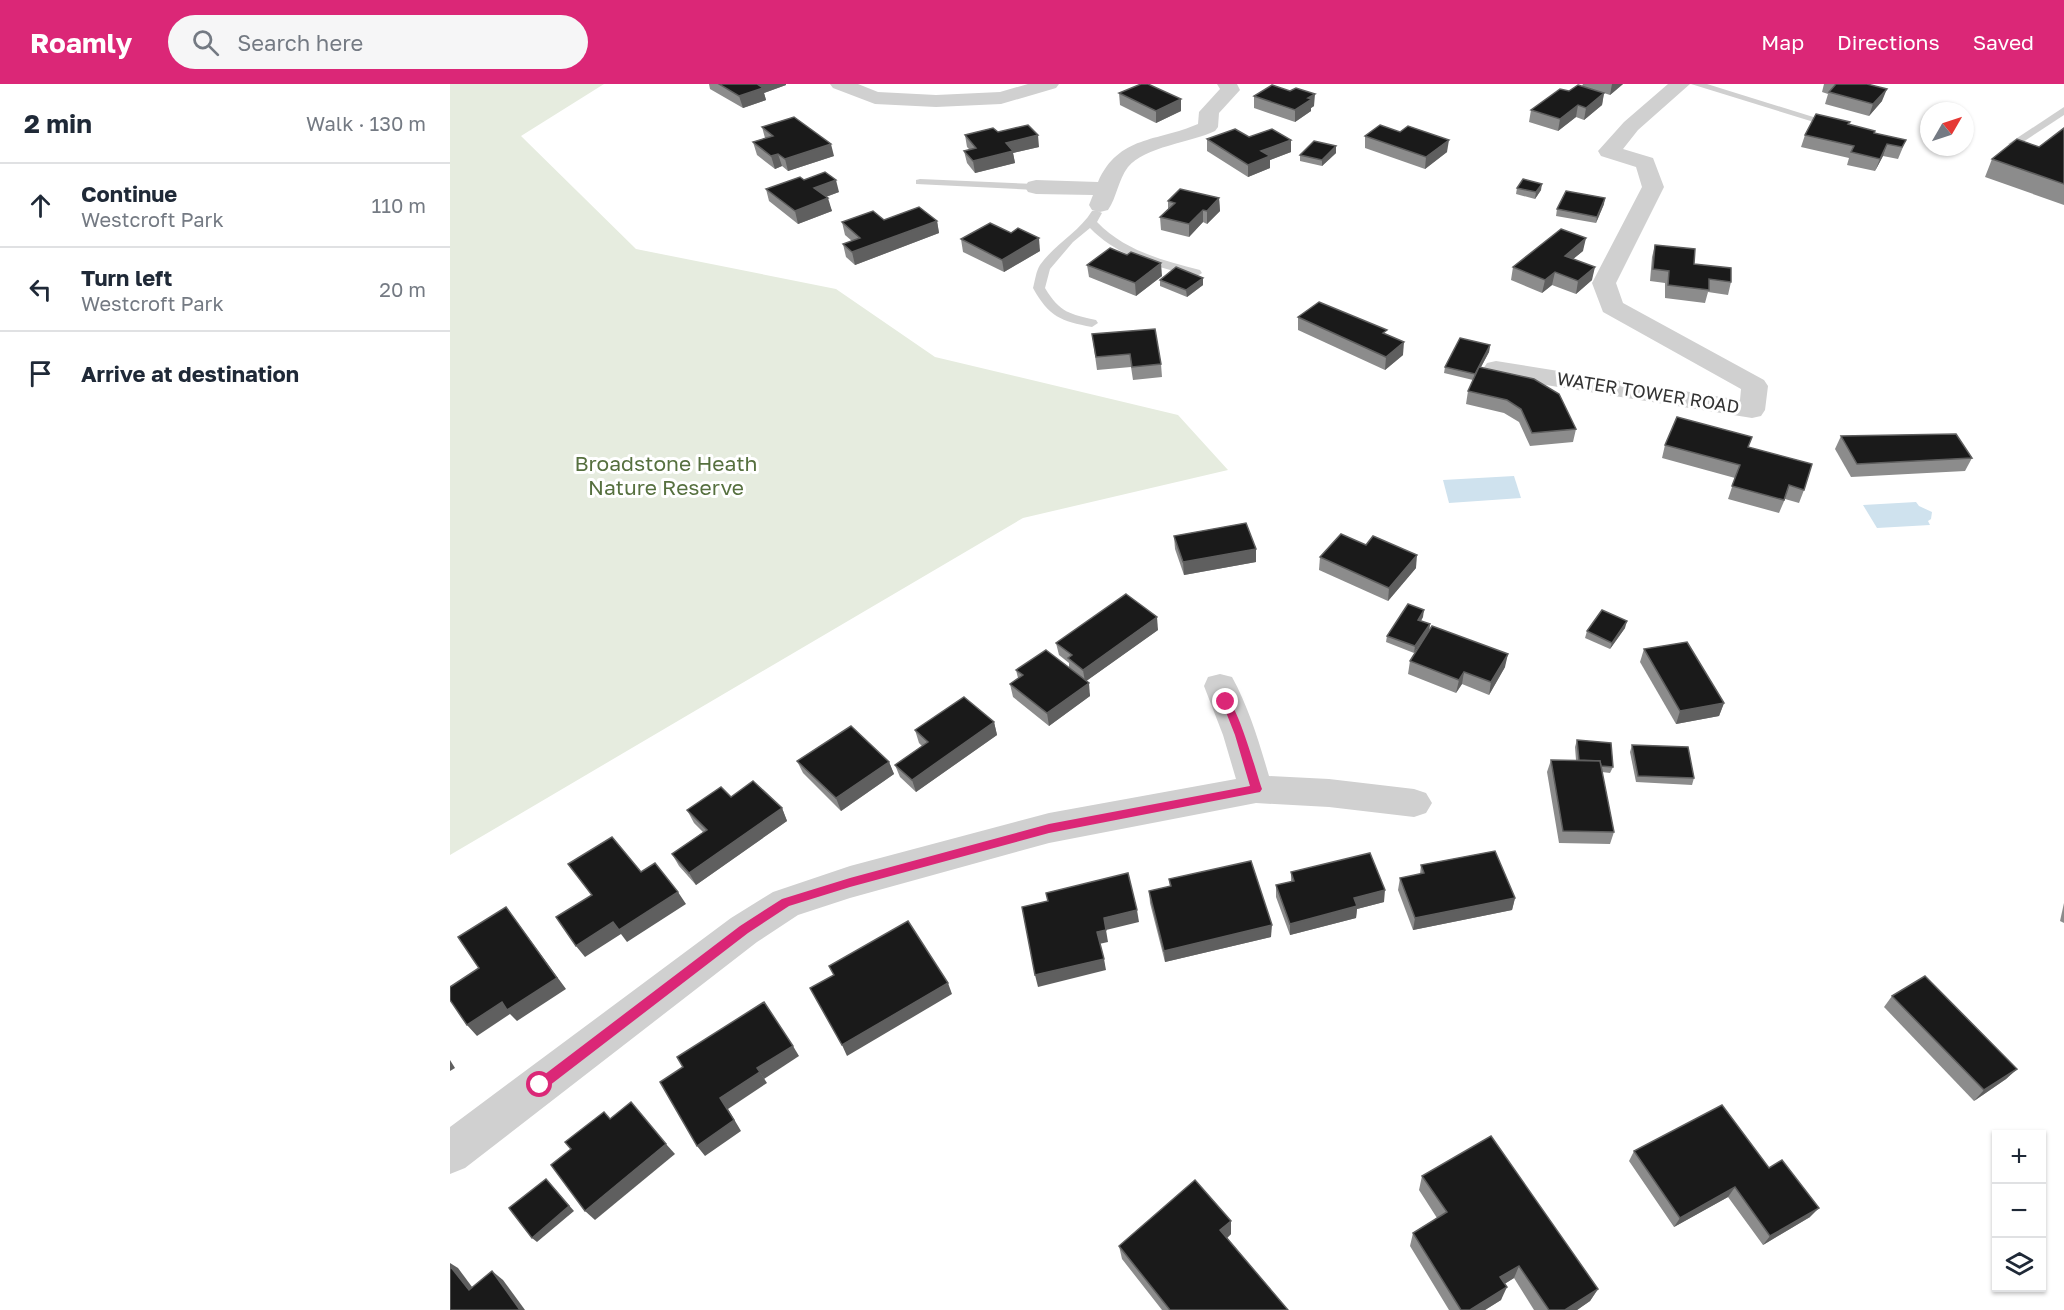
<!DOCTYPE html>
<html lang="en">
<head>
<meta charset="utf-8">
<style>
	body { margin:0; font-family:"Golos Text",sans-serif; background:#f6f6f7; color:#1f2937 }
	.controls { position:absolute; right:18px; bottom:18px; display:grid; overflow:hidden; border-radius:0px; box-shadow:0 2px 4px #0004 }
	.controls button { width:54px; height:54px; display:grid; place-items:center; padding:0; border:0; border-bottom:2px solid #e0e1e3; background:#fff; color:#1f2937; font:30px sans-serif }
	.compass { position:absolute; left:1470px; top:18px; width:54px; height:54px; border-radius:50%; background:#fff; box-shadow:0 2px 4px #0004; rotate:51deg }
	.stop { position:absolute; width:18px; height:18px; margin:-14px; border:4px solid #db2777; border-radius:50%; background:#fff }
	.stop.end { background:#db2777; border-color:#fff; box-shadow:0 2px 6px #0008 }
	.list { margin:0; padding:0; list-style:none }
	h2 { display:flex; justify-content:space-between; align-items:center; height:78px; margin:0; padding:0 24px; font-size:26px }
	h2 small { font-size:20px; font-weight:400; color:#747a83 }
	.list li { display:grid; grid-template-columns:39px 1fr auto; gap:18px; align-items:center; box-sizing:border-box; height:84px; padding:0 24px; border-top:2px solid #e0e1e3 }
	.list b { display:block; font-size:22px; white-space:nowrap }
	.list p { margin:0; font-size:20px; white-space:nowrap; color:#747a83 }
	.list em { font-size:20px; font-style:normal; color:#747a83 }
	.icon { flex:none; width:33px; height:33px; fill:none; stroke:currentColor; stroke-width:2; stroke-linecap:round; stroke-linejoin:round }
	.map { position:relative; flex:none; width:1614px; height:1226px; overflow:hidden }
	header { display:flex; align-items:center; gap:36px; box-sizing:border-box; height:84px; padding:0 30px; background:#db2777; color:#fff }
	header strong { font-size:28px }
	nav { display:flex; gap:33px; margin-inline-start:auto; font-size:21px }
	.search { width:420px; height:54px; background:#f6f6f7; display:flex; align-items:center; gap:15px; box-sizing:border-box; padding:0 21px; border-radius:33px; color:#747a83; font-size:22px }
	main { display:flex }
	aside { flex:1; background:#fff }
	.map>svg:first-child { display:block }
	.green { fill:#e6ecdf }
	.water { fill:#cfe2ee }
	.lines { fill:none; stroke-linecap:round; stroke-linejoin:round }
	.service { fill:#d0d0d0; fill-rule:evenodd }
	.minor { fill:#d0d0d0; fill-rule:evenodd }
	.wall { fill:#8c8c8c }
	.shaded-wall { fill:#5f5f5f }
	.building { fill:#1a1a1a; stroke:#5f5f5f; stroke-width:1.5 }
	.route { fill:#db2777 }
	.labels { text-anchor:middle; stroke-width:6; stroke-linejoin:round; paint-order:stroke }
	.far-street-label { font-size:18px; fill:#333; stroke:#fff }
	.park-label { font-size:21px; fill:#56703f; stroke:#fff }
</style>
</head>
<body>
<header>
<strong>Roamly</strong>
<div class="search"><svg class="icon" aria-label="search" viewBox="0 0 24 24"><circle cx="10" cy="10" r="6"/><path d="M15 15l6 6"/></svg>Search here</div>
<nav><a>Map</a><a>Directions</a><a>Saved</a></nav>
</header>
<main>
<aside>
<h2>2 min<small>Walk · 130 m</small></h2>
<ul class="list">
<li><svg class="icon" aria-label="ahead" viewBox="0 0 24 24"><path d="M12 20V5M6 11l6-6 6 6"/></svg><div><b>Continue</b><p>Westcroft Park</p></div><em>110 m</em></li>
<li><svg class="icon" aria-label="left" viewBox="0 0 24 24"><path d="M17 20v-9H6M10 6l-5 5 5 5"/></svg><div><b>Turn left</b><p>Westcroft Park</p></div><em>20 m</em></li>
<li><svg class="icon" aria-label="arrive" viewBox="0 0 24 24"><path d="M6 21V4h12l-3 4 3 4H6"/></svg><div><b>Arrive at destination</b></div></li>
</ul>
</aside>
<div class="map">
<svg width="1614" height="1226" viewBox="0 0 1614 1226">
	<rect width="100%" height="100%" fill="#fff"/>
	<polygon class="green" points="0,0 154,0 71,52 186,165 386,205 485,273 728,331 778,386 573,434 0,771"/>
	<g class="water">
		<polygon points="1064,392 1071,414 999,419 993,396"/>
		<polygon points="1466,418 1469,422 1482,428 1481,435 1478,437 1480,441 1427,444 1413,421"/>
	</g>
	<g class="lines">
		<g class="service">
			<polygon points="1241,0 1257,0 1389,41 1380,43"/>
			<polygon points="1614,23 1614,31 1567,62 1558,60"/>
			<polygon points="470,95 586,100 592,103 586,106 466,100 466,96"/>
			<path d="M646,126L652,129L647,138C675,167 712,176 750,186L752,189L746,193C708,183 668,173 640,144L623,158L600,185L595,204C610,229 620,230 646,236L648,239L642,243C611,237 599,233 583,204C585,197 586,187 590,181C605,160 629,148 642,127Z"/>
		</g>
		<g class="minor">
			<polygon points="380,0 408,0 428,8 486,11 550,8 578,0 609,0 606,4 551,20 486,23 425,20 383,4"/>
			<path d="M767,0H787L790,6L769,29L768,43L765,47C742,58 694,63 678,83C668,96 667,113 658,126L650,128L642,126L639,121L643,111L586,110L578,108L575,103L578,98L586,96L648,98C669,51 707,58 748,40L749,28L770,5Z"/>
			<polygon points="1218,0 1240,0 1188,46 1173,65 1203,74 1214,103 1166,199 1173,219 1314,296 1318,302 1315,326 1311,332 1302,334 1046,293 1037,291 1033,285 1037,279 1046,277 1290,316 1291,305 1153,228 1142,199 1192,103 1186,83 1151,72 1148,67 1174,38"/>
			<path d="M770,590L782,593C799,624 809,658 819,692L879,695L964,705L976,709L982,719L976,729L964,733L879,723L806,719L599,759L400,814L348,831L307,858L15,1084L0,1090V1043L281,834L323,808L400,782L599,729L786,695L773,651L754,602L758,593Z"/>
		</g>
	</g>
	<g class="wall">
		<polygon points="259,0 336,0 336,1 314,9 316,16 293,24 260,5"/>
		<polygon points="1133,0 1173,0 1160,11 1139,4 1154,9 1152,21 1134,36 1126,33 1108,47 1079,38 1081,26 1119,7 1132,2"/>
		<polygon points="1374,0 1417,0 1432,17 1419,32 1375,20 1378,10 1372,8"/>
		<polygon points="669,9 731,27 706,39 670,21"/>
		<polygon points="804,12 864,22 861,24 861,27 845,38 804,24"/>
		<polygon points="1399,41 1424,49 1456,56 1448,75 1433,72 1425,87 1397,81 1399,74 1351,63 1355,51"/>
		<polygon points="312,43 384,72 338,87 332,82 325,85 307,71 303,58 315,54"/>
		<polygon points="1614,44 1614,121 1535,93 1542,75 1589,63"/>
		<polygon points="548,48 589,63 563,69 565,79 525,89 517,79 514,67 520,66 517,63 515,51"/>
		<polygon points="915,52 997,68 975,85 915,64"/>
		<polygon points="757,55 841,56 841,68 820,76 820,84 798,93 757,67"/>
		<polygon points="886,62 886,69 872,82 850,77 850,71"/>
		<polygon points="354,96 389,108 376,113 382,127 348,140 319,117 316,105"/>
		<polygon points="1067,104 1091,106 1085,115 1066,110"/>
		<polygon points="769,114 770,127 757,140 753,138 739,153 711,146 710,133 718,125 718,117"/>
		<polygon points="1154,120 1146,139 1106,132 1107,125"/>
		<polygon points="434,136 487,137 489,149 405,181 396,173 393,160 402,157 395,151 392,138"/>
		<polygon points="511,155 590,167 554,188 513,168"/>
		<polygon points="1205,161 1281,198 1278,211 1258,208 1255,219 1215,214 1215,199 1200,197 1202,173"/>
		<polygon points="1133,167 1123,175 1142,196 1126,210 1102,201 1092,209 1061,196 1063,183"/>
		<polygon points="637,181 712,192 686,212 639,193"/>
		<polygon points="753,194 753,201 737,213 710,202 710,196"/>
		<polygon points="848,233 937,251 953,271 935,286 848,246"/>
		<polygon points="642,250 711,280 712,293 683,296 681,283 647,286"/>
		<polygon points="1040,261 1039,268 1031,283 1126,345 1123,358 1080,362 1069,338 1054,329 1016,320 1018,307 1023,296 994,289 995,283"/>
		<polygon points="1391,352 1522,374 1515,387 1401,393 1385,365"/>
		<polygon points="1215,361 1298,363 1354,406 1349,419 1335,415 1329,429 1278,415 1285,394 1212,374"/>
		<polygon points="724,452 806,478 734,491 725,465"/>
		<polygon points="870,473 966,484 938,517 869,486"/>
		<polygon points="973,533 971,537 980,540 979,547 964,569 936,558 937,552"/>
		<polygon points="1175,544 1160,565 1135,554 1137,547"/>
		<polygon points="708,546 636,597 640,612 599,642 563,613 560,600 568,594 566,586 619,584 619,579 609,571 606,559"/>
		<polygon points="1194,565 1274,619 1269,632 1226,640 1190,578"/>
		<polygon points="960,577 1055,583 1039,611 1012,600 1006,609 958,590"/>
		<polygon points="544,638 547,651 466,708 450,693 445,681 472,662 469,659 465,646"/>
		<polygon points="1127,656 1163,683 1160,689 1152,688 1164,748 1160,760 1109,759 1097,688 1101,676 1126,676 1125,663"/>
		<polygon points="1182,661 1244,694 1242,701 1186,698 1180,668"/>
		<polygon points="347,677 439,678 444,690 391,727 353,689"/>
		<polygon points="281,713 332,724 337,737 246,801 229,782 222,770 253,748 244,739 237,726"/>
		<polygon points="971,781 1065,814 1062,826 963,846 948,806 950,794 970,790"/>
		<polygon points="841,788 934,818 907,825 906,834 840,851 826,813 826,801 841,798"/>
		<polygon points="719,795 821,853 715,878 700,819 699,807 720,803"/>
		<polygon points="1614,819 1614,839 1610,837"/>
		<polygon points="1442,912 1567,985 1556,995 1524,1017 1434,923"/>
		<polygon points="1184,1067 1319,1084 1360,1133 1313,1161 1278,1113 1224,1143 1179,1077"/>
		<polygon points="972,1092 1148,1205 1140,1217 1127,1226 1084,1226 1064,1194 1054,1200 1051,1216 1035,1226 999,1226 960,1162 963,1149 987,1134 969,1106"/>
		<polygon points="781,1150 777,1154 838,1226 712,1226 672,1175 669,1162"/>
	</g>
	<g class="shaded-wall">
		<polygon points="305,0 336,0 336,1 314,9 316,16 293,24 289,12"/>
		<polygon points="1162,0 1173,0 1160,11"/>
		<polygon points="1437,5 1432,17 1419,32 1423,20"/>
		<polygon points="1154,9 1152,21 1134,36 1136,24"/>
		<polygon points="865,10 864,22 861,24 861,27 845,38 845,26 858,14"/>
		<polygon points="731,15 731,27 706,39 706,27"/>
		<polygon points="1128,21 1126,33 1108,47 1110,35"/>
		<polygon points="588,51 589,63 563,69 565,79 525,89 523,77 556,59"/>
		<polygon points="841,56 841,68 820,76 820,84 798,93 798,81 811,67"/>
		<polygon points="999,56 997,68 975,85 976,73"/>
		<polygon points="381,60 384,72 338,87 335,75"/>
		<polygon points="1437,60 1433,72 1425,87 1430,75"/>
		<polygon points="886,62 886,69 872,82 872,76"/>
		<polygon points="328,70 332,82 325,85 321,72"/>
		<polygon points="386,96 389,108 367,116 364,104"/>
		<polygon points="1092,100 1091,106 1085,115 1086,108"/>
		<polygon points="378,114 382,127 348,140 345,127"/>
		<polygon points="769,114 770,127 757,140 757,127"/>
		<polygon points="1155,114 1154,120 1146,139 1147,133"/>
		<polygon points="753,126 753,138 739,153 739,140"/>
		<polygon points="487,137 489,149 405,181 402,168"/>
		<polygon points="589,154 590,167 554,188 552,176"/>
		<polygon points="1136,154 1133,167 1112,184 1115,172"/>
		<polygon points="711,179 712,192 686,212 685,199"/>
		<polygon points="1145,183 1142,196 1126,210 1128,197"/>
		<polygon points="1105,188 1102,201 1092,209 1095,196"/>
		<polygon points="753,194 753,201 737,213 736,206"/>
		<polygon points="954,258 953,271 935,286 936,273"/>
		<polygon points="1040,261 1039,268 1024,296 1025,290"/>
		<polygon points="806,465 806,478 734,491 733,478"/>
		<polygon points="967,471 966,484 938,517 939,504"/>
		<polygon points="974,526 973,533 967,543 968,536"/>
		<polygon points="707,533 708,546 635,598 633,586"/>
		<polygon points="1177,537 1175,544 1160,565 1162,559"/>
		<polygon points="980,540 979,547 964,569 965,562"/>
		<polygon points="1058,570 1055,583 1039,611 1041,598"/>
		<polygon points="1014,588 1012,600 1006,609 1009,596"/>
		<polygon points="639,599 640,612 599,642 597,629"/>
		<polygon points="1274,619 1269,632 1226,640 1230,627"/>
		<polygon points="544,638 547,651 466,708 462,696"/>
		<polygon points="439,678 444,690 391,727 386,714"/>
		<polygon points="332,724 337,737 246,801 239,789"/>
		<polygon points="935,806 934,818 907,825 906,834 840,851 840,840 904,814"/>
		<polygon points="228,808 236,820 177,858 171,850 135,873 126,862 163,838"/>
		<polygon points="1065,814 1062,826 963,846 965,834"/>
		<polygon points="56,823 116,905 67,937 60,930 27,952 17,941"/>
		<polygon points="687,826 689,838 656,846 654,834"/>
		<polygon points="822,841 821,853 715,878 714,867"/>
		<polygon points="656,846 658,858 649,860 647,848"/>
		<polygon points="654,875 656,886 588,903 585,891"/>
		<polygon points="498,899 502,910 397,972 392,961"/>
		<polygon points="343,962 349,972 314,995 307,984"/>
		<polygon points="0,976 5,984 0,987"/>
		<polygon points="1567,985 1556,995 1524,1017 1534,1006"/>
		<polygon points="310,988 317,999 278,1025 291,1047 255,1072 247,1062 270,1014"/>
		<polygon points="216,1060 225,1070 145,1136 135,1127"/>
		<polygon points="96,1095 124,1127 87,1158 82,1154"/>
		<polygon points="1285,1103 1278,1113 1224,1143 1230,1134"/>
		<polygon points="1369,1124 1360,1133 1313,1161 1320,1152"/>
		<polygon points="781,1137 781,1150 771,1160 770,1146"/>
		<polygon points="0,1179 8,1184 31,1215 19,1206 0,1182"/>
		<polygon points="1069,1182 1064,1194 1045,1206 1050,1193"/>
		<polygon points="42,1187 53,1196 75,1226 70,1226"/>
		<polygon points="1057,1203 1051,1216 1035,1226 1020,1226"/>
		<polygon points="1148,1205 1140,1217 1127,1226 1115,1226"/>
	</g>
	<g class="building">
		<polygon points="269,0 307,0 313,4 289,12"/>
		<polygon points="691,0 698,0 731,15 706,27 669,9"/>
		<polygon points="1386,0 1417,0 1437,5 1423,20 1379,8"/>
		<polygon points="822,1 840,7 846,4 865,10 858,14 862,15 845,26 804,12"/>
		<polygon points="1128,1 1154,9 1136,24 1128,21 1110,35 1081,26 1110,5 1119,7"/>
		<polygon points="1366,30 1400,38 1398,40 1425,47 1424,49 1456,56 1452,63 1437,60 1430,75 1401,68 1404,62 1355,51"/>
		<polygon points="344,33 381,60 335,75 328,70 321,72 303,58 323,52 312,43"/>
		<polygon points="578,41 588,51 556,59 563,67 523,77 514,67 526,64 515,51 543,44 548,48"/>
		<polygon points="930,41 950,48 958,42 999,56 976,73 915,52"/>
		<polygon points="1614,44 1614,100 1542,75 1567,55 1589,63"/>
		<polygon points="785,45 799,53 822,45 841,56 811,67 820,72 798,81 757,55"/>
		<polygon points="864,57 886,62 872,76 850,71"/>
		<polygon points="375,88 386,96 364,104 378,114 345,127 316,105 350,93 354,96"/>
		<polygon points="1073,95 1092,100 1086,108 1067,104"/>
		<polygon points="730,105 769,114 757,127 753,126 739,140 710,133 725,119 718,117"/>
		<polygon points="1116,107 1155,114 1147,133 1107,125"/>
		<polygon points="469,123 487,137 402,168 393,160 410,154 392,138 423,127 434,136"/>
		<polygon points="540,139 561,149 568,144 589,154 552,176 511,155"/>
		<polygon points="1111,145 1136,154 1115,172 1145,183 1128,197 1105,188 1095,196 1063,183"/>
		<polygon points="1205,161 1245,165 1244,180 1281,184 1281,198 1259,195 1259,206 1218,201 1219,187 1203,185"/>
		<polygon points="660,164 677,171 681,168 711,179 685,199 637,181"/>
		<polygon points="726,183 753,194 736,206 710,196"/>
		<polygon points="869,218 937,246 933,249 954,258 936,273 848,233"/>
		<polygon points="705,245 711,280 682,283 680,270 646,273 642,250"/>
		<polygon points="1010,254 1040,261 1025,290 995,283"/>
		<polygon points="1029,283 1084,295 1109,310 1126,345 1082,349 1071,325 1057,316 1018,307"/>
		<polygon points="1227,333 1302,353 1298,363 1362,380 1354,406 1339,401 1334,416 1282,402 1290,381 1215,361"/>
		<polygon points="1506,350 1522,374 1407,380 1391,352"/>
		<polygon points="796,439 806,465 733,478 724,452"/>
		<polygon points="891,450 916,461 923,452 967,471 939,504 870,473"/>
		<polygon points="676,510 707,533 633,586 618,574 622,571 606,559"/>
		<polygon points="958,520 974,526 968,536 980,540 965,562 937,552"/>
		<polygon points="1152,526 1177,537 1162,559 1137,547"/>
		<polygon points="982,542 1058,570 1041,598 1014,588 1009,596 960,577"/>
		<polygon points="1237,558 1274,619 1230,627 1194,565"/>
		<polygon points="596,566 639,599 597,629 560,600 573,591 566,586"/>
		<polygon points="514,613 544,638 462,696 445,681 478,658 465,646"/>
		<polygon points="401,642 439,678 386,714 347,677"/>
		<polygon points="1127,656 1161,659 1163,683 1151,682 1150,677 1129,676"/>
		<polygon points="1182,661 1238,663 1244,694 1188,692"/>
		<polygon points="1101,676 1150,677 1164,748 1113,747"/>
		<polygon points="303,697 332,724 239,789 222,770 257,746 237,726 271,703 281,713"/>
		<polygon points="162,753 191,788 205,779 228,808 169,846 163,838 126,862 106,833 142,811 118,780"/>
		<polygon points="1045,767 1065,814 965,834 950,794 974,789 971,781"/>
		<polygon points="920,769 935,806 904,814 907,822 840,840 826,801 844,797 841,788"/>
		<polygon points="801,777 822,841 714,867 699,807 721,802 719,795"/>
		<polygon points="678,789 687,826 654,834 656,846 647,848 654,875 585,891 572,823 598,817 596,809"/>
		<polygon points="56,823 107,894 57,926 52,918 17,941 0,916 0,903 29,884 8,853"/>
		<polygon points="458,837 498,899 392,961 360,904 384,891 379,882"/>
		<polygon points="1475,892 1567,985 1534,1006 1442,912"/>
		<polygon points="314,918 343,962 307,984 310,988 270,1014 284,1036 247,1062 210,998 233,983 227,973"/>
		<polygon points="181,1018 216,1060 135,1127 101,1081 121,1065 115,1058 154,1028 160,1035"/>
		<polygon points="1272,1021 1319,1084 1332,1076 1369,1124 1320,1152 1285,1103 1230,1134 1184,1067"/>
		<polygon points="1041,1052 1148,1205 1115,1226 1099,1226 1069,1182 1050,1193 1057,1203 1020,1226 1011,1226 963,1149 997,1128 972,1092"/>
		<polygon points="96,1095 119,1122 82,1154 59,1124"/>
		<polygon points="745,1096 781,1137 770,1146 838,1226 720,1226 669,1162"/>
		<polygon points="0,1182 19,1206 42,1187 70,1226 0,1226"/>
	</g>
	<path class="route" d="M776,614C788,621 806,688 812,705L810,708L599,749L400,803L339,822L298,849L95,1005H86V997L290,842L332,815L400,794L599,740L800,702L785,651L772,618Z"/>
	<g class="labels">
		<g class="far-street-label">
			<text transform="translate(1198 309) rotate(9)" y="6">WATER TOWER ROAD</text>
		</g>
		<g class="park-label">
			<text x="216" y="387">Broadstone Heath<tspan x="216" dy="24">Nature Reserve</tspan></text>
		</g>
	</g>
</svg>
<div class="controls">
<button>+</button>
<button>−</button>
<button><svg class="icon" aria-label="layers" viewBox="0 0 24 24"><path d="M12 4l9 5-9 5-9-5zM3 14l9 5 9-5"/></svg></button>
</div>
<svg class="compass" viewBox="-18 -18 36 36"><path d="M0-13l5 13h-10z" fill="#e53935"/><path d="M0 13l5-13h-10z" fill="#747a83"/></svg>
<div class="stop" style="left:90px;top:1001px"></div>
<div class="stop end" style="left:776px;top:618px"></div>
</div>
</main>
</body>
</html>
